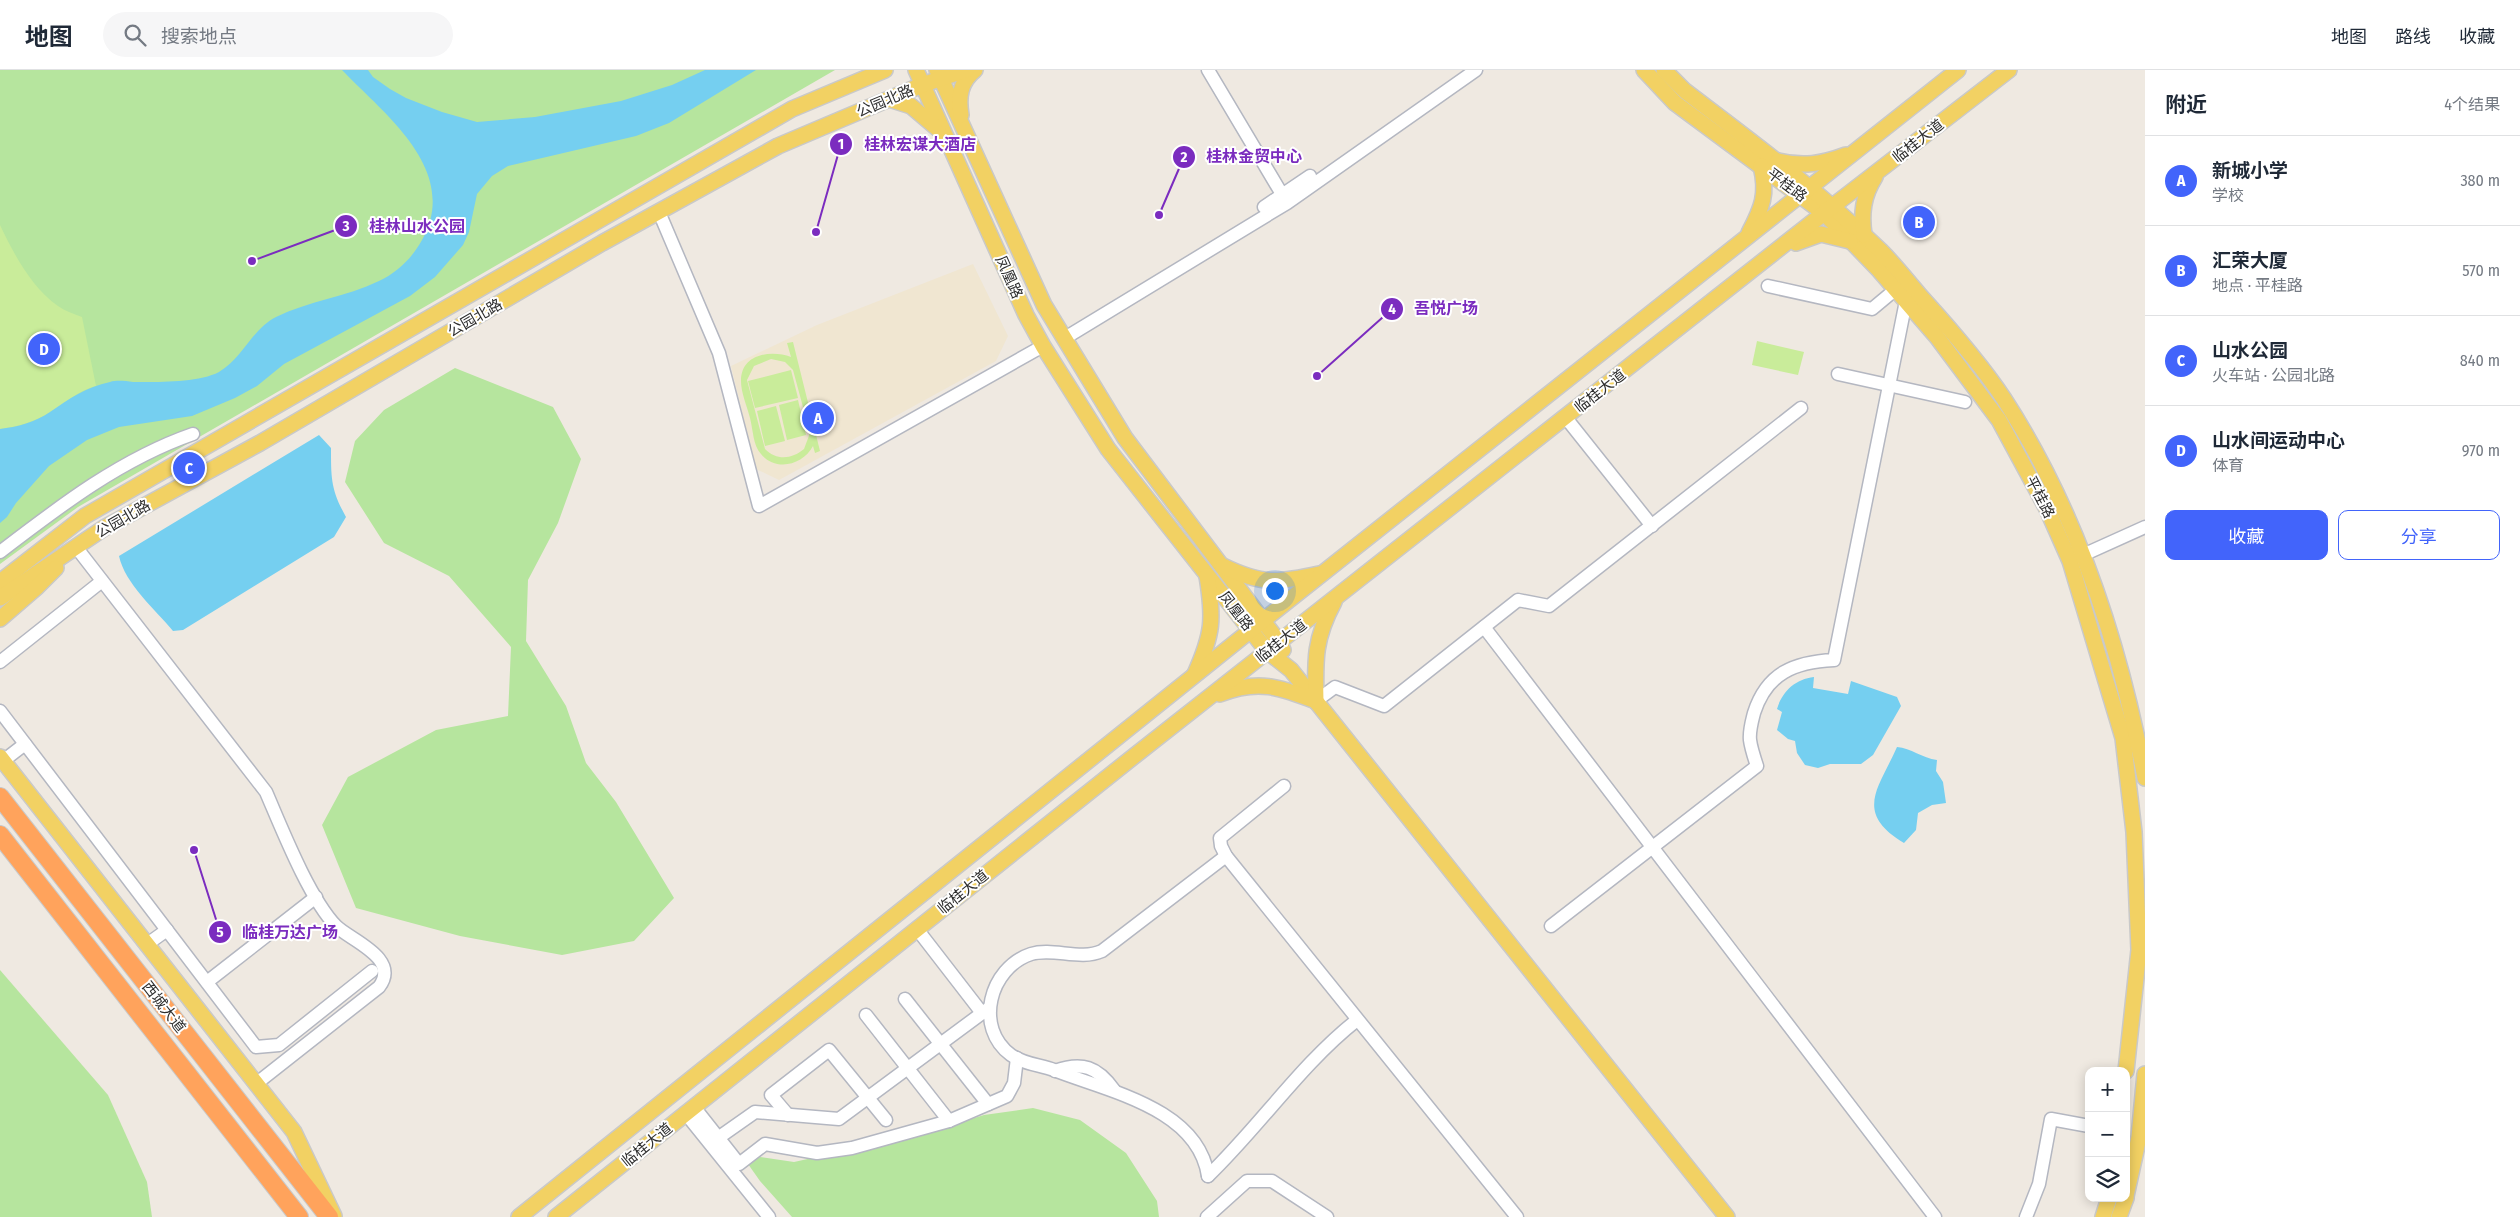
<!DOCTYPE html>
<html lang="zh">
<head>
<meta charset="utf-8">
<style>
	body { margin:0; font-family:"Fira Sans Condensed","Noto Sans SC",sans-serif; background:#f6f6f7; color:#1f2937 }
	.controls { position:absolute; right:15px; bottom:15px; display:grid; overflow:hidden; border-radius:10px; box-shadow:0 2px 12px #0003 }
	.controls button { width:45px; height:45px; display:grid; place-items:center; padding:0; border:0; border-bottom:1px solid #e0e1e3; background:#fff; color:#1f2937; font:25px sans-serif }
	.you { position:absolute; left:1274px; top:520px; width:18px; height:18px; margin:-12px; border:4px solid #fff; border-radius:50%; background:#1a73e8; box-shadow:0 0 0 8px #1a73e833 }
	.badge { display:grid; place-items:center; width:32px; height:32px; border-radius:50%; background:#4264fb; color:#fff; font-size:16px; font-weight:700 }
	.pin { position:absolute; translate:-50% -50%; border:2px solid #fff; box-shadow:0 1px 5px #0006 }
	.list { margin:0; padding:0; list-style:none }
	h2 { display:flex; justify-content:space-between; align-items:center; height:65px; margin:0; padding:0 20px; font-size:21px }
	h2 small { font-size:16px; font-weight:400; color:#747a83 }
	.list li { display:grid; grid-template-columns:32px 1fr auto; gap:15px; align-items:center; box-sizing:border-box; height:90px; padding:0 20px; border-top:1px solid #e0e1e3 }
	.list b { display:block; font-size:19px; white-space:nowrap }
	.list p { margin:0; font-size:16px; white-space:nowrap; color:#747a83 }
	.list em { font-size:16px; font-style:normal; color:#747a83 }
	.actions { display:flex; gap:10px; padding:15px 20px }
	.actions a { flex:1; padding:11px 0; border:1px solid #4264fb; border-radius:10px; text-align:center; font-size:18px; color:#4264fb }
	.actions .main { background:#4264fb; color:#fff }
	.icon { flex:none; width:28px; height:28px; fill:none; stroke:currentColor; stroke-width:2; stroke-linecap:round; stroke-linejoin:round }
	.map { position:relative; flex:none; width:2145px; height:1147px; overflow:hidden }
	header { display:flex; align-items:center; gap:30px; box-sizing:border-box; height:70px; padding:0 25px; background:#fff; border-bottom:1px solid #e0e1e3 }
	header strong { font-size:24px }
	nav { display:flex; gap:28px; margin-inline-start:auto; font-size:18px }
	.search { width:350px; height:45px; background:#f6f6f7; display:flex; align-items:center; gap:12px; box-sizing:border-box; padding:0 18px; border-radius:28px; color:#747a83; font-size:19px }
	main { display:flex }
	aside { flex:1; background:#fff }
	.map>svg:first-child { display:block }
	.education { fill:#f0e6d1 }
	.green { fill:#b6e59e }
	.pitch { fill:#c9ec9a; fill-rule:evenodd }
	.water { fill:#75cff0 }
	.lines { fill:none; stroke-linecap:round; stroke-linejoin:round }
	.minor-casing { stroke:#b4b7c1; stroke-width:15 }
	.major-casing { stroke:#c9c9c9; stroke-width:18 }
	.highway-casing { stroke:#c9c9c9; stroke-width:20 }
	.minor { stroke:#fff; stroke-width:12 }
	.major { stroke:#f2d163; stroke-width:15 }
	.highway { stroke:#ffa35c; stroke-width:18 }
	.labels { text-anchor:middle; stroke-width:4; stroke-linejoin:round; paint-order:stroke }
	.street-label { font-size:15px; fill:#2e2e2e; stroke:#fff }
	.leader { fill:none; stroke:#7b2cbf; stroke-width:2 }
	.callout-dot { fill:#7b2cbf; stroke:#fff; stroke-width:2 }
	.mark-label { font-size:15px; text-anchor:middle; font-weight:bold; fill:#fff }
	.callout-label { font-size:16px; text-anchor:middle; font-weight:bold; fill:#7b2cbf; stroke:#fff; stroke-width:4; stroke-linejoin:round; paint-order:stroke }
</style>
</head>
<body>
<header>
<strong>地图</strong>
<div class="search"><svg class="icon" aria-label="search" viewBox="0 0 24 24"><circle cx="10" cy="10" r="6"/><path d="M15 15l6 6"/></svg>搜索地点</div>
<nav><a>地图</a><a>路线</a><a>收藏</a></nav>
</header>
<main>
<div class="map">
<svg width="2145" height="1147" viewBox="0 0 2145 1147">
	<rect width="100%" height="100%" fill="#efe9e1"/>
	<polygon class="education" points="973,194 1008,266 996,291 779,410 756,399 731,296 817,255"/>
	<g class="green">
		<polygon points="0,0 835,0 78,437 0,494"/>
		<polygon points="455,298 553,337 581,389 558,453 528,510 526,571 566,636 586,693 616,732 674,828 634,871 562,885 460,866 356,838 322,755 348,707 436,660 508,646 511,577 449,506 384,473 345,412 355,371 384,340"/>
		<polygon points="0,900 108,1025 147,1112 152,1147 0,1147"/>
		<polygon points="1033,1038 1080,1050 1126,1083 1157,1131 1159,1147 792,1147 760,1111 748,1094 760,1087 794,1092 926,1063 984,1045"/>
	</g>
	<g class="pitch">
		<path d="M0,155C14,184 31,217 58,236C65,241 74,244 82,247L96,316C77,321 65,334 49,343C34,352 16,357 0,359Z"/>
		<polygon points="1757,271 1804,282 1798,305 1752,295"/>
		<path d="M793,272L820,381L815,383L813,376C803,395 776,402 761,384C753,376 753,359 750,348C747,336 741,323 741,311C741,283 772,280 791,287L787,273ZM771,289L785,292L793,300L810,363L804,379C792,389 777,391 765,379L747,310L754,296Z"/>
		<polygon points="791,300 798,328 755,338 748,311"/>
		<polygon points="798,330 806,365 787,370 779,335"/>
		<polygon points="776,336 785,371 765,376 757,341"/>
	</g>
	<g class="water">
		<path d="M342,0H368L373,7L390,19L406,28L442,42L477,52L535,47L621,31L672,15L705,0H756L669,53L636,66L508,96L492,106L477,124L469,162L463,175L435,207L410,226L284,294L257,316L235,328L192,346L119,357L87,370L49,396L16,433L7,447L0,453V359C17,357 36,352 50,342C69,329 86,317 110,312C117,310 125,311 133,312C156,312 198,313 219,302C243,288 252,259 276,247C308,231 346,227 379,211C398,202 412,188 422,170C461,100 384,44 342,0Z"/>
		<path d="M319,365L331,378C331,409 331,420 346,447L334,467L183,560L173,561C155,539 125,514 119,486Z"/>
		<path d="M1814,607L1813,618L1848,624L1851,611L1897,627L1901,636L1873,685L1861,694H1830L1818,698L1805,695L1797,683L1795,671L1788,669L1777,660L1782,642L1777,639C1782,622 1795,609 1814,607Z"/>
		<path d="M1897,677C1911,678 1922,688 1937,690L1936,701L1943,712L1946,733L1932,735L1918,743L1916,760L1904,773C1853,742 1879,718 1897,677Z"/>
	</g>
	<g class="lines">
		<defs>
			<g id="minor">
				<polyline points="1208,0 1286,131"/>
				<polyline points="1264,137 1310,106"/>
				<polyline points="659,142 719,283 759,436 1043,276"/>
				<polyline points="1768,216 1872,239 1896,219"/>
				<polyline points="1065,268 1287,133 1476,0"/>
				<polyline points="1838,304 1965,332"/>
				<polyline points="1566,348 1652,456"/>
				<path d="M76,477L266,722C282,759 309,828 336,856C350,870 401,888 379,917L257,1013"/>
				<path d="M0,482C60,436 121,389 193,364"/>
				<polyline points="2074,489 2145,457"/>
				<polyline points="1484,557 1935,1147"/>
				<polyline points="0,592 102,511"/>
				<polyline points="1316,631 1335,617 1384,636 1518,530 1549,536 1801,338"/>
				<polyline points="0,641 256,977 279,975 372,901"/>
				<polyline points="3,691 25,674"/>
				<polyline points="1284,716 1220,768 1221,776 1226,786 1517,1147"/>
				<path d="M1551,856L1757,696C1754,687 1751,678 1750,670C1749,661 1752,651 1754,643C1767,603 1794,592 1834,590L1906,231"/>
				<polyline points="917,859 982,943"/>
				<polyline points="146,875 167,860"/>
				<polyline points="207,912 316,827"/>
				<polyline points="905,929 988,1034"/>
				<polyline points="866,945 949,1051"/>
				<path d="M1055,1001C1082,991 1098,997 1114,1020"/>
				<polyline points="694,1037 739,1094 765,1074 817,1083 852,1078 949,1051 1007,1026 1014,1013 1017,988"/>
				<polyline points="686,1044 769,1147"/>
				<polyline points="788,1045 771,1025 829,980 886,1050"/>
				<polyline points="718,1068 755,1042 839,1049 989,938"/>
				<path d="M1208,1106C1198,1038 1107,1021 1054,1000C1041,995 1023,994 1011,985C974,958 989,898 1031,884C1053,877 1080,891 1102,881L1226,786"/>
				<path d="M1208,1106C1260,1056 1301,994 1357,950"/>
				<polyline points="1207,1147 1247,1111 1272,1111 1327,1147"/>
				<polyline points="2026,1147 2039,1114 2051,1049 2089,1056"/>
			</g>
			<g id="major">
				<polyline points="916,0 1026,245 1043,276 1108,379 1267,581 1291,600 1727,1147"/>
				<polyline points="937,0 1044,235 1125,368 1279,572 1283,580"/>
				<polyline points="1644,0 1675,33 1825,144 1879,200 1937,267 1999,350 2047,439 2070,491 2123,668 2134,762 2139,880 2126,1001"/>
				<path d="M1664,0L1685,21C1752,72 1820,122 1881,181C1896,196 1909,213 1923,229C1952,261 1980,293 2004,329C2078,443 2120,575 2145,708"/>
				<polyline points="889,29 911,36 938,59"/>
				<path d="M961,45C958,27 960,12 975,0"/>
				<path d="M1778,91C1803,97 1822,94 1846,85"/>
				<path d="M1749,163C1762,138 1768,124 1761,96"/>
				<path d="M1864,165C1861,143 1863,126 1875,107"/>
				<polyline points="1796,173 1821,164 1850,171"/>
				<path d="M1223,496C1262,515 1278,513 1319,504"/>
				<polyline points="0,512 85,446 792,39 885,0"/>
				<polyline points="0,528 104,458 260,373 602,173 778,76 922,15 966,0"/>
				<polyline points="0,549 37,517 56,498"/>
				<path d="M1195,604C1213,564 1214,549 1207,506"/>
				<path d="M1220,624C1258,609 1280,617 1316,631C1315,591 1314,569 1334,532"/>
				<polyline points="0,687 294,1062 334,1146"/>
				<polyline points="2126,1126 2139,1067 2145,1004"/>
				<polyline points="519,1147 1251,560 1958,0"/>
				<polyline points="556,1147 1133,687 1833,136 2009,0"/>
				<polyline points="2103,1147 2109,1128"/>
				<polyline points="2119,1147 2126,1128"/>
			</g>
			<g id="highway">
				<polyline points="0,727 329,1147"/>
				<polyline points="0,765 299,1147"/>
			</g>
		</defs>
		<use href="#minor" class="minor-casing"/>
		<use href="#major" class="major-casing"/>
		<use href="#highway" class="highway-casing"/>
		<use href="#minor" class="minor"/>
		<use href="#major" class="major"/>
		<use href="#highway" class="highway"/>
	</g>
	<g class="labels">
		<g class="street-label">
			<text transform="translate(885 31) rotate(-23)" y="5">公园北路</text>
			<text transform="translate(1918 71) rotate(-38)" y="5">临桂大道</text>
			<text transform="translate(1787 115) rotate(37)" y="5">平桂路</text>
			<text transform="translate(1009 207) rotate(66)" y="5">凤凰路</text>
			<text transform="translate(475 248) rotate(-30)" y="5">公园北路</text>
			<text transform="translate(1600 321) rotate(-38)" y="5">临桂大道</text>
			<text transform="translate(2040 427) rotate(63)" y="5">平桂路</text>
			<text transform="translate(123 449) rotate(-30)" y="5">公园北路</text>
			<text transform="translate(1236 541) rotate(52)" y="5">凤凰路</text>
			<text transform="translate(1281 571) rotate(-38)" y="5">临桂大道</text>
			<text transform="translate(963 822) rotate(-39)" y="5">临桂大道</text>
			<text transform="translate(164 937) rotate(52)" y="5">西城大道</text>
			<text transform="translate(647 1075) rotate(-39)" y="5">临桂大道</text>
		</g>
	</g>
	<path class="leader" d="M816 162L841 74M1159 145L1184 87M252 191L346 156M1317 306L1392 239M194 780L220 862"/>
	<g class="callout-dot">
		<circle cx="816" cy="162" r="5"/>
		<circle cx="1159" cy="145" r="5"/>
		<circle cx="252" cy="191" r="5"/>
		<circle cx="1317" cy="306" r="5"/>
		<circle cx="194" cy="780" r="5"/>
		<circle cx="841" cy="74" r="12"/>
		<circle cx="1184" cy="87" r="12"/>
		<circle cx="346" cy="156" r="12"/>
		<circle cx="1392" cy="239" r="12"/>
		<circle cx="220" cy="862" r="12"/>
	</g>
	<g class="mark-label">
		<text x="841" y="79">1</text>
		<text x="1184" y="92">2</text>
		<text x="346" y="161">3</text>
		<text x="1392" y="244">4</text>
		<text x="220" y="867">5</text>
	</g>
	<g class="callout-label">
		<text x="920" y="80">桂林宏谋大酒店</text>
		<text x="1254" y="92">桂林金贸中心</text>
		<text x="417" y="162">桂林山水公园</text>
		<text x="1446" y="244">吾悦广场</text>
		<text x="290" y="868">临桂万达广场</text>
	</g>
</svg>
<div class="controls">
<button>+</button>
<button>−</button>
<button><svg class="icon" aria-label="layers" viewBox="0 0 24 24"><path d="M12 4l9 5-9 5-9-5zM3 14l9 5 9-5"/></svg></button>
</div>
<div class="you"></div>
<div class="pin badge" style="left:818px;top:348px">A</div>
<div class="pin badge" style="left:1919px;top:152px">B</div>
<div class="pin badge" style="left:189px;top:398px">C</div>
<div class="pin badge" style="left:44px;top:279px">D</div>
</div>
<aside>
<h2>附近<small>4个结果</small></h2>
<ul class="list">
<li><span class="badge">A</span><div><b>新城小学</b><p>学校</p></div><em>380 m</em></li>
<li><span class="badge">B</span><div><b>汇荣大厦</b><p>地点 · 平桂路</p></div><em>570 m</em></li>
<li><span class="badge">C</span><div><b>山水公园</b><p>火车站 · 公园北路</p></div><em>840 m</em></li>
<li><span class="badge">D</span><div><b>山水间运动中心</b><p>体育</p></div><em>970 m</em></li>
</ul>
<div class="actions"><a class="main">收藏</a><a>分享</a></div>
</aside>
</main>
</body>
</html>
